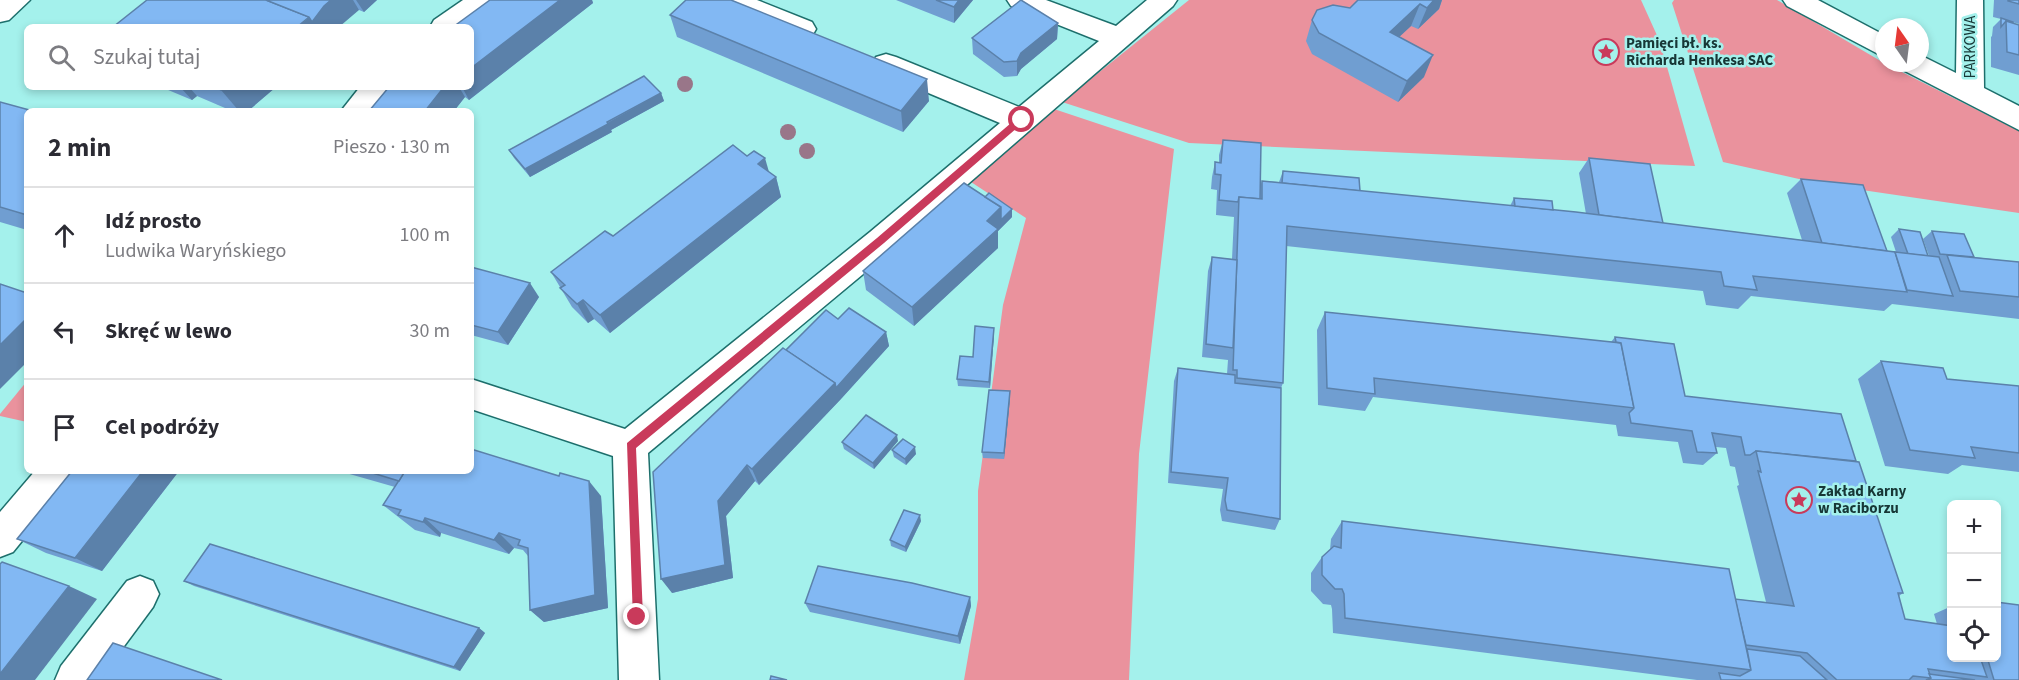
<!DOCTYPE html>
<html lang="pl">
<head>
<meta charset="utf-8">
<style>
	body { margin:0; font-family:"Source Sans 3",sans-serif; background:#f2f2f3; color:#2b2b33 }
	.controls { position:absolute; right:18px; bottom:18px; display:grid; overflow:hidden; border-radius:9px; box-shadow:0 3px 9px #0003 }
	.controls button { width:54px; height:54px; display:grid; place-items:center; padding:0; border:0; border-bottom:2px solid #e1e1e2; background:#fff; color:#2b2b33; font:30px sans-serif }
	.compass { position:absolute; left:1875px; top:18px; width:54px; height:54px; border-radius:50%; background:#fff; box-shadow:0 3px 9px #0003; rotate:346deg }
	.stop { position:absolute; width:18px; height:18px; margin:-14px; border:4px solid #c93a5b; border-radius:50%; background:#fff }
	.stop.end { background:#c93a5b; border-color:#fff; box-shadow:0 2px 6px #0008 }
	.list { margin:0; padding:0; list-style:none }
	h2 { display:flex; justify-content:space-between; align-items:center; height:78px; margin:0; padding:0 24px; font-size:26px }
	h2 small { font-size:20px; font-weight:400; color:#7c7c81 }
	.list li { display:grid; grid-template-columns:39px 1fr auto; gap:18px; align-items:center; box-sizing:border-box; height:96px; padding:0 24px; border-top:2px solid #e1e1e2 }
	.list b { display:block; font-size:22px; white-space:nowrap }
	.list p { margin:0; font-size:20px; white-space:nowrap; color:#7c7c81 }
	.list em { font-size:20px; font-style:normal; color:#7c7c81 }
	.icon { flex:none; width:33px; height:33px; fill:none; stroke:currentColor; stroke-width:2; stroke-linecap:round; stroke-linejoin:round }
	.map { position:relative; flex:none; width:2019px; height:680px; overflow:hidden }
	.search { position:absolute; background:#fff; box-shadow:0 3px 9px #0003; left:24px; top:24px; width:450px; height:66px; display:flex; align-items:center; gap:15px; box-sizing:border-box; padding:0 21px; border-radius:9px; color:#7c7c81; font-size:22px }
	.panel { position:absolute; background:#fff; box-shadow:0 3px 9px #0003; left:24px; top:108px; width:450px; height:366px; border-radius:9px }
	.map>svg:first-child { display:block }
	.green { fill:#ea929d }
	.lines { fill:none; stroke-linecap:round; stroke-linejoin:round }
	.street-casing { stroke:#1d6f6c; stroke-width:3 }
	.street { fill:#fff; fill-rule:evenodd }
	.tree { fill:#997689 }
	.wall { fill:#709ed1 }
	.shaded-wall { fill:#5b81aa }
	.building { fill:#82b8f3; stroke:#5b81aa; stroke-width:1.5 }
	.route { fill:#c93a5b }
	.labels { text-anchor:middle; stroke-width:5; stroke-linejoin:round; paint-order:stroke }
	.poi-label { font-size:15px; font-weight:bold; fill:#173736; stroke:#a4f1ec; text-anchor:start }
	.street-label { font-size:15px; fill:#173736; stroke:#a4f1ec }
</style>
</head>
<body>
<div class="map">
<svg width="2019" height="680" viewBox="0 0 2019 680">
	<rect width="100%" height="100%" fill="#a4f1ec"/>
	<g class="green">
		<polygon points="1189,0 1641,0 1660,42 1695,166 1189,143 1062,102"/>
		<polygon points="1674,0 1777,0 1884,63 2019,131 2019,213 1821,184 1723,162 1672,3"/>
		<polygon points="1054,109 1174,149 1139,454 1129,680 964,680 978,599 978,491 1003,305 1026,218 971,182"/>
		<polygon points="27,381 27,422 0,416 0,414"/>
	</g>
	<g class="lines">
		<defs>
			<g id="street">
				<polygon points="0,0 30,0 9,20 0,22"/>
				<path d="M463,0H494C479,26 457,27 430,27L434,20Z"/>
				<polygon points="719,0 757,0 812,22 816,29 812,36 802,38 792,36 723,6"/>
				<polygon points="1007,0 1046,0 1116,26 1147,0 1177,0 1173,6 892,250 648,453 659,680 619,680 613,456 471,409 471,379 625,429 870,232 1000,123 876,71 872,64 876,57 886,54 896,57 1019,107 1099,41 1011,6"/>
				<polygon points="1783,0 1818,0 1884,35 1884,57 1787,6"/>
				<polygon points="1957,0 1983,0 1984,88 2019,106 2019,130 1903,70 1899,63 1920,63 1920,55 1956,73"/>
				<polygon points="360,87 390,87 372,111 341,111"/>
				<polygon points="35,471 75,471 70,482 13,552 0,557 0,512"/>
				<polygon points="140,576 153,581 159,594 153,607 99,680 55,680 61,666 127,581"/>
			</g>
		</defs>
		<use href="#street" class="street-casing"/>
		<use href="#street" class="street"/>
	</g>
	<g class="tree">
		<circle cx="685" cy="84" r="8"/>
		<circle cx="788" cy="132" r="8"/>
		<circle cx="807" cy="151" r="8"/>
	</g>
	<g class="wall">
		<polygon points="147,0 377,0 364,12 359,10"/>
		<polygon points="490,0 592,0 593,3 469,100 465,97 454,111 369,111 389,87 471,87"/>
		<polygon points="896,0 973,0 954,23"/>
		<polygon points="1358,0 1442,0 1439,9 1418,29 1411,26 1399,37 1424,77 1398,102 1312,54 1306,41 1312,20 1350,8"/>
		<polygon points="1994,0 2019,0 2019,24 2012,22 2013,23 2019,25 2019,75 1991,67 1991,37 1992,36 1993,27 2001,19 1993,17"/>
		<polygon points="670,15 929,101 903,132 677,37"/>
		<polygon points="1058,23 1057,39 1021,69 1017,76 1004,77 973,54 972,38"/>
		<polygon points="161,87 276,87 248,111 232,111 197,96 192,100"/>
		<polygon points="661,93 664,101 611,130 612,132 530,177 514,158 509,150"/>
		<polygon points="0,102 27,111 27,230 0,222"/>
		<polygon points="1223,140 1260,187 1262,181 1279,182 1283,171 1360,191 1510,206 1514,198 1553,210 1586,214 1579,173 1589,158 1663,223 1802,240 1787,193 1801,179 1887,251 1896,252 1891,237 1899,229 1929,256 1923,239 1932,231 1974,257 2019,262 2019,319 1892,304 1884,311 1751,296 1738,309 1706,305 1703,291 1286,246 1283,383 1281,388 1280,519 1275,530 1222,521 1220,510 1223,489 1168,483 1174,381 1178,368 1227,374 1228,360 1202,357 1208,271 1212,257 1232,259 1234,217 1216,215 1217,190 1211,189 1212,177 1215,162 1219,162 1219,155"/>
		<polygon points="769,172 776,177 781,197 610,333 594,319 588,323 572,307 551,272 613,236"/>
		<polygon points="985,197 1012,209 1012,217 998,231 998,248 914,326 866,290 863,271"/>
		<polygon points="471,267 539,297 508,345 471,335"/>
		<polygon points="1325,312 1611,342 1615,337 1685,396 1856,461 1903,593 1899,596 1905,619 1937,624 1934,614 1952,606 1952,657 1996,657 2019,680 1697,680 1333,633 1332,609 1331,605 1323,604 1311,591 1311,573 1322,557 1330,550 1331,539 1342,521 1735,599 1766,602 1737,486 1739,485 1735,467 1730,466 1726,448 1716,447 1717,453 1703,465 1683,463 1678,442 1618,436 1616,425 1373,397 1365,411 1318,405 1317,330"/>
		<polygon points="838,319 886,332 889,346 840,400 759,485 755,481 726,516 733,578 672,593 786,350"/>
		<polygon points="994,335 990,388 958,386 957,379 973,357"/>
		<polygon points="1881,361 1947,379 2019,386 2019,472 1962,465 1948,474 1885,466 1858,379"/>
		<polygon points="1010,398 1004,459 983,458 982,452"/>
		<polygon points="898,441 874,469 844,449 842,442"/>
		<polygon points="892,450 916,454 906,465 894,457"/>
		<polygon points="72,471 179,471 102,571 46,553 17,539"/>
		<polygon points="339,471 471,471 601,496 608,608 544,622 530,610 528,556 523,550 514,548 509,554 441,533 440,537 415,530 383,505 395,487"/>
		<polygon points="921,521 906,552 891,546 890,540"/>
		<polygon points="184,581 479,628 485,633 460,671 194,586"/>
		<polygon points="970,597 971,606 960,644 810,612 805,603"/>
	</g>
	<g class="shaded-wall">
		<polygon points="331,0 353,0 359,10 339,27 297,27"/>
		<polygon points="356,0 377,0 364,12"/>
		<polygon points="560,0 592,0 593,3 469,100 462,87 471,87 471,68"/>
		<polygon points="959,0 973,0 954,23 954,7"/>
		<polygon points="1434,0 1442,0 1439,9 1418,29 1427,8"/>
		<polygon points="1420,4 1411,26 1382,53 1390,32"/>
		<polygon points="1058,23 1057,39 1021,69 1017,76 1017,61 1021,53"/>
		<polygon points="1433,55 1424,77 1398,102 1407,81"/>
		<polygon points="927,79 929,101 903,132 901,111"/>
		<polygon points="180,87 189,87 197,96 192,100"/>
		<polygon points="225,87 276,87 248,111 239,111 221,90"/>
		<polygon points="444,87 459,87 465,97 454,111 425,111"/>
		<polygon points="661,93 664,101 611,130 612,132 530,177 525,169"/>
		<polygon points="765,158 771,179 758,164"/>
		<polygon points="776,177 781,197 610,333 600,315"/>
		<polygon points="1001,207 1012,209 1012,217 998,231 998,248 914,326 912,307 987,221"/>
		<polygon points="530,283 539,297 508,345 498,332"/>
		<polygon points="583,300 594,319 588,323 577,304"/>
		<polygon points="27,318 27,362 0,389 0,345"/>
		<polygon points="994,328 994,335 990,388 989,382"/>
		<polygon points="886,332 889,346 840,400 759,485 752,469 835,383"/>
		<polygon points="1010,391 1010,398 1004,459 1004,453"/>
		<polygon points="897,435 898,441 874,469 873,463"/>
		<polygon points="915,447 916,454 906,465 905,459"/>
		<polygon points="747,465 755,481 726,516 733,578 672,593 661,579 718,501"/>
		<polygon points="143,471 179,471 102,571 75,558"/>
		<polygon points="589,481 601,496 608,608 544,622 530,610"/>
		<polygon points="920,515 921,521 906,552 905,547"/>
		<polygon points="425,518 441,533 440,537 423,522"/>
		<polygon points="499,533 514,548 509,554 494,540"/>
		<polygon points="69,586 97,599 35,680 0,680 0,674"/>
		<polygon points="970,597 971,606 960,644 958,636"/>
		<polygon points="479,628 485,633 460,671 454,667"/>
	</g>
	<g class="building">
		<polygon points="147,0 266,0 309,17 297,27 113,27"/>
		<polygon points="266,0 331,0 324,6 312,22 309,17"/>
		<polygon points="490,0 560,0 471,68 471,27 453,27"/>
		<polygon points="686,0 731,0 927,79 901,111 670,15"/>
		<polygon points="936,0 959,0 954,7"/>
		<polygon points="1021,0 1058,23 1021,53 1017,61 1004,62 972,38"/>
		<polygon points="1358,0 1434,0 1427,8 1420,4 1390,32 1433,55 1407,81 1319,33 1312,20 1317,10 1333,5 1350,8"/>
		<polygon points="2008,0 2019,0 2019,4 2008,1"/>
		<polygon points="2001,18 2013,22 2013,23 2006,21 2001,27"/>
		<polygon points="2006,21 2019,25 2019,55 2007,52"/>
		<polygon points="644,76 661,93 607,122 608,124 525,169 509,150"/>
		<polygon points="214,87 225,87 221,90"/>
		<polygon points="389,87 444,87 425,111 369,111"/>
		<polygon points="0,102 33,111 27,111 27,215 0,207"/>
		<polygon points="1223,140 1261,143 1260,199 1239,197 1238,202 1219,200 1221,175 1215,174 1215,162 1221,163"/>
		<polygon points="733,145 747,156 754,151 765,158 758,164 776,177 600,315 583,300 577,304 560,288 565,285 551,272 605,231 613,236"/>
		<polygon points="1589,158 1650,164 1663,223 1599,215"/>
		<polygon points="1283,171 1359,178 1360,191 1282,183"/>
		<polygon points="1801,179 1863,185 1887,251 1822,243"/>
		<polygon points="1262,181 1576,212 1895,252 1907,292 1753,276 1757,290 1724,286 1721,272 1287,226 1283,383 1237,378 1237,370 1233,370 1239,197 1262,199"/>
		<polygon points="964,183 1001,207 987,221 998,229 912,307 863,271"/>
		<polygon points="989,193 1012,209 1001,220 1001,207 985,197"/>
		<polygon points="1514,198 1552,201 1553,210 1515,206"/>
		<polygon points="1899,229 1920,232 1928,256 1908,254"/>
		<polygon points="1932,231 1964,234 1974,257 1940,254"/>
		<polygon points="1895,252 1939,257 1953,296 1907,290"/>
		<polygon points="1947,255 2019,262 2019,297 1960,291"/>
		<polygon points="1212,257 1237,260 1233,348 1206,344"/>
		<polygon points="471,267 530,283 498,332 471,325"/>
		<polygon points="0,284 27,293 27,318 0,345"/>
		<polygon points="849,308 886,332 836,388 835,383 786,350 826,310 838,319"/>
		<polygon points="1325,312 1621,343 1634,408 1374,378 1375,394 1327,388"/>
		<polygon points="975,326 994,328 989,382 957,379 960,356 973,357"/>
		<polygon points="1615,337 1674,344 1685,396 1841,414 1856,461 1756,451 1750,455 1745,455 1741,437 1712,433 1717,453 1697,452 1692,431 1631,423 1629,413 1634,408 1621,343 1616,342"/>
		<polygon points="783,348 835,383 752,469 747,465 718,501 725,565 661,579 653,472"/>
		<polygon points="1881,361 1943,368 1947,379 2019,386 2019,453 1971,447 1975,458 1910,450"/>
		<polygon points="1178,368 1235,375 1235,383 1281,388 1280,519 1227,510 1225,500 1228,478 1171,472"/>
		<polygon points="989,390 1010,391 1004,453 982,452"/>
		<polygon points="866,415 897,435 873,463 842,442"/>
		<polygon points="903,439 915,447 905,459 892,450"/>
		<polygon points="471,449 559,476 560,473 589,481 595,595 530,610 528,548 518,545 520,540 499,533 494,540 425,518 423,522 398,515 401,510 383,505 405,471 471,471"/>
		<polygon points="1756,451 1859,462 1903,593 1898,593 1905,619 1952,626 1952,657 1980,657 1987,677 1928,669 1931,678 1913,676 1909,680 1837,680 1807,653 1746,645 1735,599 1794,606 1758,471 1761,472"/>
		<polygon points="72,471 143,471 75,558 17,539"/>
		<polygon points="366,471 405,471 399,481"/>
		<polygon points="904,510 920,515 905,547 890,540"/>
		<polygon points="1342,521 1729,569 1751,670 1345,618 1344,594 1342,589 1335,589 1322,575 1322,557 1334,546 1341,548"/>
		<polygon points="210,544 479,628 454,667 184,581"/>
		<polygon points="2,562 69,586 0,674 0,564"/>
		<polygon points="818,566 912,583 970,597 958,636 805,603"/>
		<polygon points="1996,602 2019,605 2019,680 1994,680 1987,657 1996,657"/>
		<polygon points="113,643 222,680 87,680"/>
		<polygon points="1747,649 1800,656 1827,680 1721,680 1719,673 1740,676 1751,670"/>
		<polygon points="1929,674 1975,680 1926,680 1931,678"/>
		<polygon points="771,676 787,680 770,680"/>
	</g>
	<polygon class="route" points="1018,117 1026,120 884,243 636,448 643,617 637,623 633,621 627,443 877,238"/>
	<defs>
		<symbol id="sight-ring" viewBox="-11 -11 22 22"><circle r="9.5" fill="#a4f1ec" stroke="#c93a5b" stroke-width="1.5"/><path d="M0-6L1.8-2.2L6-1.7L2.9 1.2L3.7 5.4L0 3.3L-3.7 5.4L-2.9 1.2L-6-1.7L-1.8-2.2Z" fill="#c93a5b"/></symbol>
	</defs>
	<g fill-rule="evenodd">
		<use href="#sight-ring" x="1591" y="37" width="30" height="30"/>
		<use href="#sight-ring" x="1784" y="485" width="30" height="30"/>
	</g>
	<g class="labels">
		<g class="poi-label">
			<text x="1626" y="48">Pamięci bł. ks.<tspan x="1626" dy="17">Richarda Henkesa SAC</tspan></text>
			<text x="1818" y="496">Zakład Karny<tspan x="1818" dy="17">w Raciborzu</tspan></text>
		</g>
		<g class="street-label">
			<text transform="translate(1970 47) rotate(-90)" y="5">PARKOWA</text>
		</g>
	</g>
</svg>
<div class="controls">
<button>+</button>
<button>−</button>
<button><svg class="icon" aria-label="locate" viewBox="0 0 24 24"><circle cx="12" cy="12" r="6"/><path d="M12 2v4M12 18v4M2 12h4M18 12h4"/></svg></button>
</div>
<svg class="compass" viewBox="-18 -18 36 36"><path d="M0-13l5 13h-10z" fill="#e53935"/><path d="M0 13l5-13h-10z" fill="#7c7c81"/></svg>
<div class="stop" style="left:1022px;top:120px"></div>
<div class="stop end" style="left:637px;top:617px"></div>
<div class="search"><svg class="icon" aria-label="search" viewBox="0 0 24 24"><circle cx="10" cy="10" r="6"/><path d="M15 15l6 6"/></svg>Szukaj tutaj</div>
<section class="panel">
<h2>2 min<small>Pieszo · 130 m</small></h2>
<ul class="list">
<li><svg class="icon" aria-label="ahead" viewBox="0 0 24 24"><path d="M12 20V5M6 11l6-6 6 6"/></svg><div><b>Idź prosto</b><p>Ludwika Waryńskiego</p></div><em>100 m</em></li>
<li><svg class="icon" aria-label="left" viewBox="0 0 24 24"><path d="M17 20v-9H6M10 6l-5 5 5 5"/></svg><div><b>Skręć w lewo</b></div><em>30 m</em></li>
<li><svg class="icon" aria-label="arrive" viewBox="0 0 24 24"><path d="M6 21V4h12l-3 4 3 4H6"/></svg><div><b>Cel podróży</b></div></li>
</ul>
</section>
</div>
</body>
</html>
